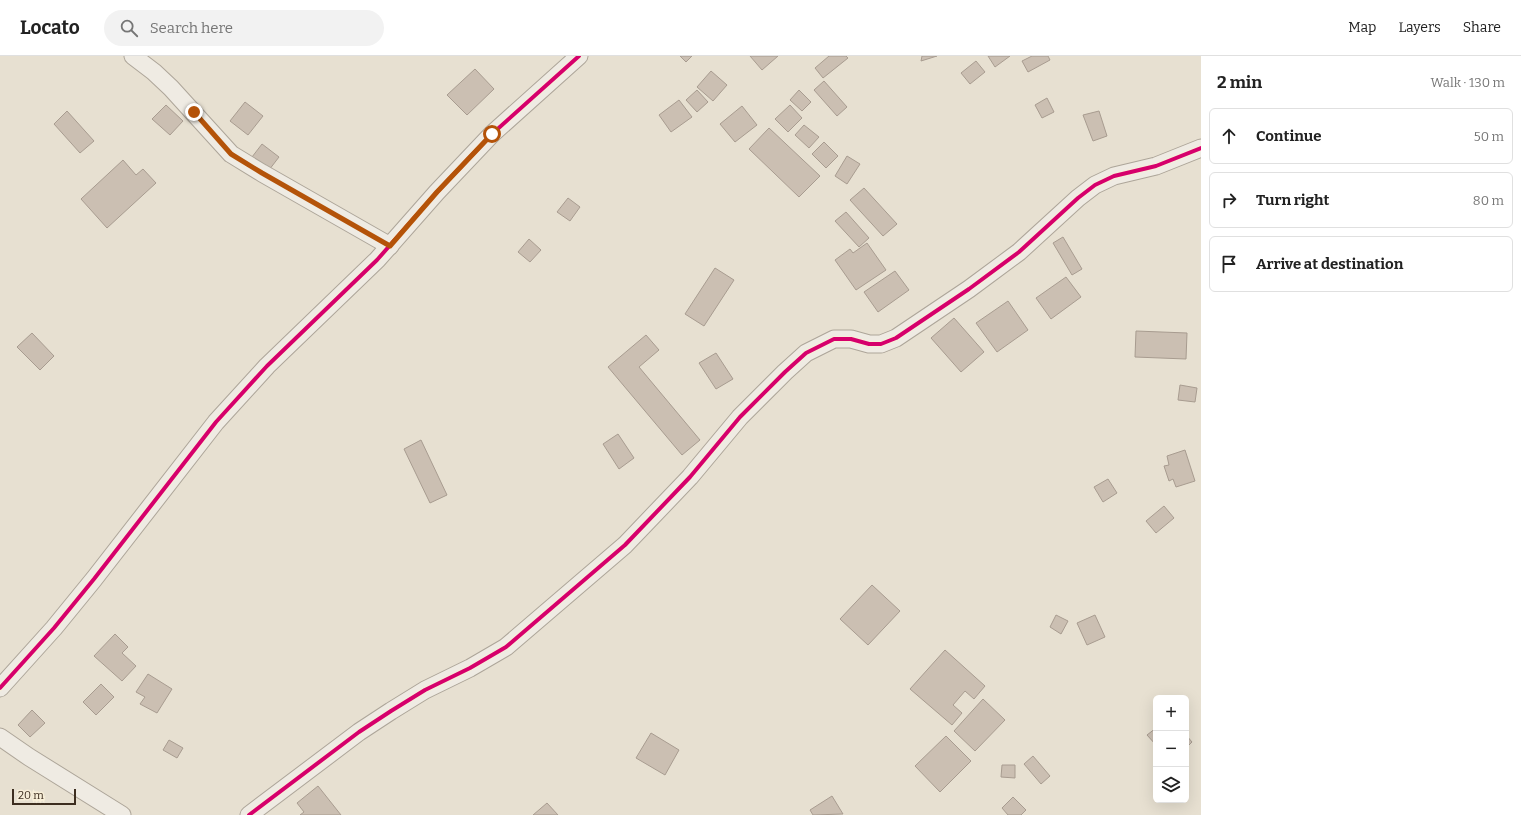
<!DOCTYPE html>
<html lang="en">
<head>
<meta charset="utf-8">
<style>
	body { margin:0; font-family:Bitter,serif; background:#f2f2f2; color:#222 }
	.controls { position:absolute; right:12px; bottom:12px; display:grid; overflow:hidden; border-radius:6px; box-shadow:0 4px 16px #0002 }
	.controls button { width:36px; height:36px; display:grid; place-items:center; padding:0; border:0; border-bottom:1px solid #e0e0e0; background:#fff; color:#222; font:20px sans-serif }
	.scale { position:absolute; left:12px; bottom:10px; width:64px; box-sizing:border-box; padding-left:4px; border:2px solid #3d2e20; border-top:0; font-size:11px; line-height:14px; white-space:nowrap; color:#3d2e20; -webkit-text-stroke:3px #f7eed8; paint-order:stroke }
	.stop { position:absolute; width:12px; height:12px; margin:-9px; border:3px solid #b45309; border-radius:50%; background:#fff }
	.stop.end { background:#b45309; border-color:#fff; box-shadow:0 1px 4px #0008 }
	.list { margin:0; padding:0; list-style:none }
	h2 { display:flex; justify-content:space-between; align-items:center; height:52px; margin:0; padding:0 16px; font-size:17px }
	h2 small { font-size:13px; font-weight:400; color:#767676 }
	.list li { display:grid; grid-template-columns:26px 1fr auto; gap:12px; align-items:center; box-sizing:border-box; height:56px; margin:0 8px 8px; padding:0 8px; border:1px solid #e0e0e0; border-radius:6px }
	.list b { display:block; font-size:15px; white-space:nowrap }
	.list em { font-size:13px; font-style:normal; color:#767676 }
	.icon { flex:none; width:22px; height:22px; fill:none; stroke:currentColor; stroke-width:2; stroke-linecap:round; stroke-linejoin:round }
	.map { position:relative; flex:none; width:1201px; height:759px; overflow:hidden }
	header { display:flex; align-items:center; gap:24px; box-sizing:border-box; height:56px; padding:0 20px; background:#fff; border-bottom:1px solid #e0e0e0 }
	header strong { font-size:19px }
	nav { display:flex; gap:22px; margin-inline-start:auto; font-size:14px }
	.search { width:280px; height:36px; background:#f2f2f2; display:flex; align-items:center; gap:10px; box-sizing:border-box; padding:0 14px; border-radius:22px; color:#767676; font-size:15px }
	main { display:flex }
	aside { flex:1; background:#fff }
	.map>svg:first-child { display:block }
	.building { fill:#cbbfb2; stroke:#a89c90 }
	.lines { fill:none; stroke-linecap:round; stroke-linejoin:round }
	.minor-casing { stroke:#ada599; stroke-width:19 }
	.minor { stroke:#efebe3; stroke-width:17 }
	.cycleway-casing { stroke:#f7eed8; stroke-width:6 }
	.cycleway { stroke:#d6006c; stroke-width:4 }
	.route { stroke:#b45309; stroke-width:5 }
</style>
</head>
<body>
<header>
<strong>Locato</strong>
<div class="search"><svg class="icon" aria-label="search" viewBox="0 0 24 24"><circle cx="10" cy="10" r="6"/><path d="M15 15l6 6"/></svg>Search here</div>
<nav><a>Map</a><a>Layers</a><a>Share</a></nav>
</header>
<main>
<div class="map">
<svg width="1201" height="759" viewBox="0 0 1201 759">
	<rect width="100%" height="100%" fill="#e7e0d1"/>
	<g class="building">
		<polygon points="680,0 692,0 686,6"/>
		<polygon points="750,0 778,0 762,14"/>
		<polygon points="829,0 846,0 848,2 823,22 815,12"/>
		<polygon points="922,0 937,0 921,5"/>
		<polygon points="988,0 1010,0 995,11"/>
		<polygon points="1032,0 1048,0 1050,4 1028,16 1022,5"/>
		<polygon points="976,5 985,16 970,28 961,17"/>
		<polygon points="475,13 494,33 467,59 447,39"/>
		<polygon points="711,15 727,29 713,45 697,31"/>
		<polygon points="824,25 847,51 837,60 814,34"/>
		<polygon points="697,34 708,46 697,56 686,44"/>
		<polygon points="799,34 811,46 802,55 790,44"/>
		<polygon points="1047,42 1054,56 1042,62 1035,49"/>
		<polygon points="679,44 692,61 671,76 659,59"/>
		<polygon points="245,46 263,60 248,79 230,65"/>
		<polygon points="166,49 183,65 170,79 152,63"/>
		<polygon points="790,49 802,62 788,76 775,63"/>
		<polygon points="742,50 757,69 735,86 720,68"/>
		<polygon points="67,55 94,85 80,97 54,68"/>
		<polygon points="1099,55 1107,80 1093,85 1083,59"/>
		<polygon points="804,69 819,81 809,92 795,79"/>
		<polygon points="769,72 820,120 799,141 749,93"/>
		<polygon points="824,86 838,100 826,112 812,98"/>
		<polygon points="262,88 279,101 269,114 252,101"/>
		<polygon points="847,100 860,108 847,128 835,120"/>
		<polygon points="123,104 136,119 143,113 156,127 107,172 81,143"/>
		<polygon points="864,132 897,168 883,180 850,144"/>
		<polygon points="568,142 580,151 570,165 557,156"/>
		<polygon points="846,156 869,182 859,191 835,165"/>
		<polygon points="1063,181 1082,213 1072,219 1053,187"/>
		<polygon points="529,183 541,194 530,206 518,196"/>
		<polygon points="867,187 886,214 856,234 835,204 850,193 853,197"/>
		<polygon points="715,212 734,224 704,270 685,258"/>
		<polygon points="895,215 909,234 878,256 864,236"/>
		<polygon points="1066,221 1081,241 1051,263 1036,242"/>
		<polygon points="1008,245 1028,274 997,296 976,267"/>
		<polygon points="954,262 984,296 961,316 931,282"/>
		<polygon points="1136,275 1187,277 1186,303 1135,301"/>
		<polygon points="32,277 54,300 40,314 17,291"/>
		<polygon points="646,279 659,294 639,311 700,384 682,399 608,311"/>
		<polygon points="716,297 733,323 716,333 699,307"/>
		<polygon points="1180,329 1197,332 1195,346 1178,344"/>
		<polygon points="618,378 634,402 619,413 603,388"/>
		<polygon points="421,384 447,439 430,447 404,393"/>
		<polygon points="1185,394 1195,425 1176,431 1173,423 1169,425 1164,410 1169,409 1167,400"/>
		<polygon points="1108,423 1117,437 1103,446 1094,431"/>
		<polygon points="1164,450 1174,462 1156,477 1146,465"/>
		<polygon points="872,529 900,555 868,589 840,563"/>
		<polygon points="1056,559 1068,565 1061,578 1050,571"/>
		<polygon points="1095,559 1105,581 1087,589 1077,567"/>
		<polygon points="115,578 128,591 122,597 136,610 122,625 94,600"/>
		<polygon points="945,594 985,630 974,643 965,635 953,649 962,657 952,669 910,633"/>
		<polygon points="148,618 172,633 157,657 140,648 145,641 136,636"/>
		<polygon points="101,628 114,641 96,659 83,646"/>
		<polygon points="983,643 1005,664 975,695 954,675"/>
		<polygon points="32,654 45,667 30,681 18,669"/>
		<polygon points="1156,672 1156,689 1147,679"/>
		<polygon points="651,677 679,694 665,719 636,702"/>
		<polygon points="1186,679 1192,686 1186,692"/>
		<polygon points="946,680 971,705 940,736 915,710"/>
		<polygon points="169,684 183,692 177,702 163,694"/>
		<polygon points="1033,700 1050,720 1041,728 1024,708"/>
		<polygon points="1002,709 1015,709 1015,722 1001,721"/>
		<polygon points="318,730 341,759 300,759 304,756 297,747"/>
		<polygon points="832,740 843,758 813,759 810,754"/>
		<polygon points="1013,741 1026,754 1021,759 1008,759 1002,752"/>
		<polygon points="547,747 558,759 533,759"/>
	</g>
	<g class="lines">
		<defs>
			<g id="minor">
				<polyline points="133,0 154,16 171,32 231,98 262,117 390,190"/>
				<polyline points="0,632 54,572 94,523 216,366 267,310 377,204 437,136 492,78 579,0"/>
				<polyline points="0,681 29,701 122,759"/>
				<polyline points="249,759 359,676 391,655 425,634 470,612 506,591 625,489 690,421 740,361 785,316 806,297 834,283 851,283 869,288 881,288 896,282 969,233 1019,196 1078,142 1095,129 1114,120 1156,110 1201,92"/>
			</g>
		</defs>
		<use href="#minor" class="minor-casing"/>
		<use href="#minor" class="minor"/>
		<defs>
			<g id="cycleway">
				<polyline points="0,632 54,572 94,523 216,366 267,310 377,204 437,136 492,78 579,0"/>
				<polyline points="249,759 359,676 391,655 425,634 470,612 506,591 625,489 690,421 740,361 785,316 806,297 834,283 851,283 869,288 881,288 896,282 969,233 1019,196 1078,142 1095,129 1114,120 1156,110 1201,92"/>
			</g>
		</defs>
		<use href="#cycleway" class="cycleway-casing"/>
		<use href="#cycleway" class="cycleway"/>
	</g>
	<g class="lines">
		<polyline class="route" points="194,56 231,98 262,117 390,190 437,136 492,78"/>
	</g>
</svg>
<div class="controls">
<button>+</button>
<button>−</button>
<button><svg class="icon" aria-label="layers" viewBox="0 0 24 24"><path d="M12 4l9 5-9 5-9-5zM3 14l9 5 9-5"/></svg></button>
</div>
<div class="scale">20 m</div>
<div class="stop" style="left:492px;top:78px"></div>
<div class="stop end" style="left:194px;top:56px"></div>
</div>
<aside>
<h2>2 min<small>Walk · 130 m</small></h2>
<ul class="list">
<li><svg class="icon" aria-label="ahead" viewBox="0 0 24 24"><path d="M12 20V5M6 11l6-6 6 6"/></svg><div><b>Continue</b></div><em>50 m</em></li>
<li><svg class="icon" aria-label="right" viewBox="0 0 24 24"><path d="M7 20v-9h11M14 6l5 5-5 5"/></svg><div><b>Turn right</b></div><em>80 m</em></li>
<li><svg class="icon" aria-label="arrive" viewBox="0 0 24 24"><path d="M6 21V4h12l-3 4 3 4H6"/></svg><div><b>Arrive at destination</b></div></li>
</ul>
</aside>
</main>
</body>
</html>
